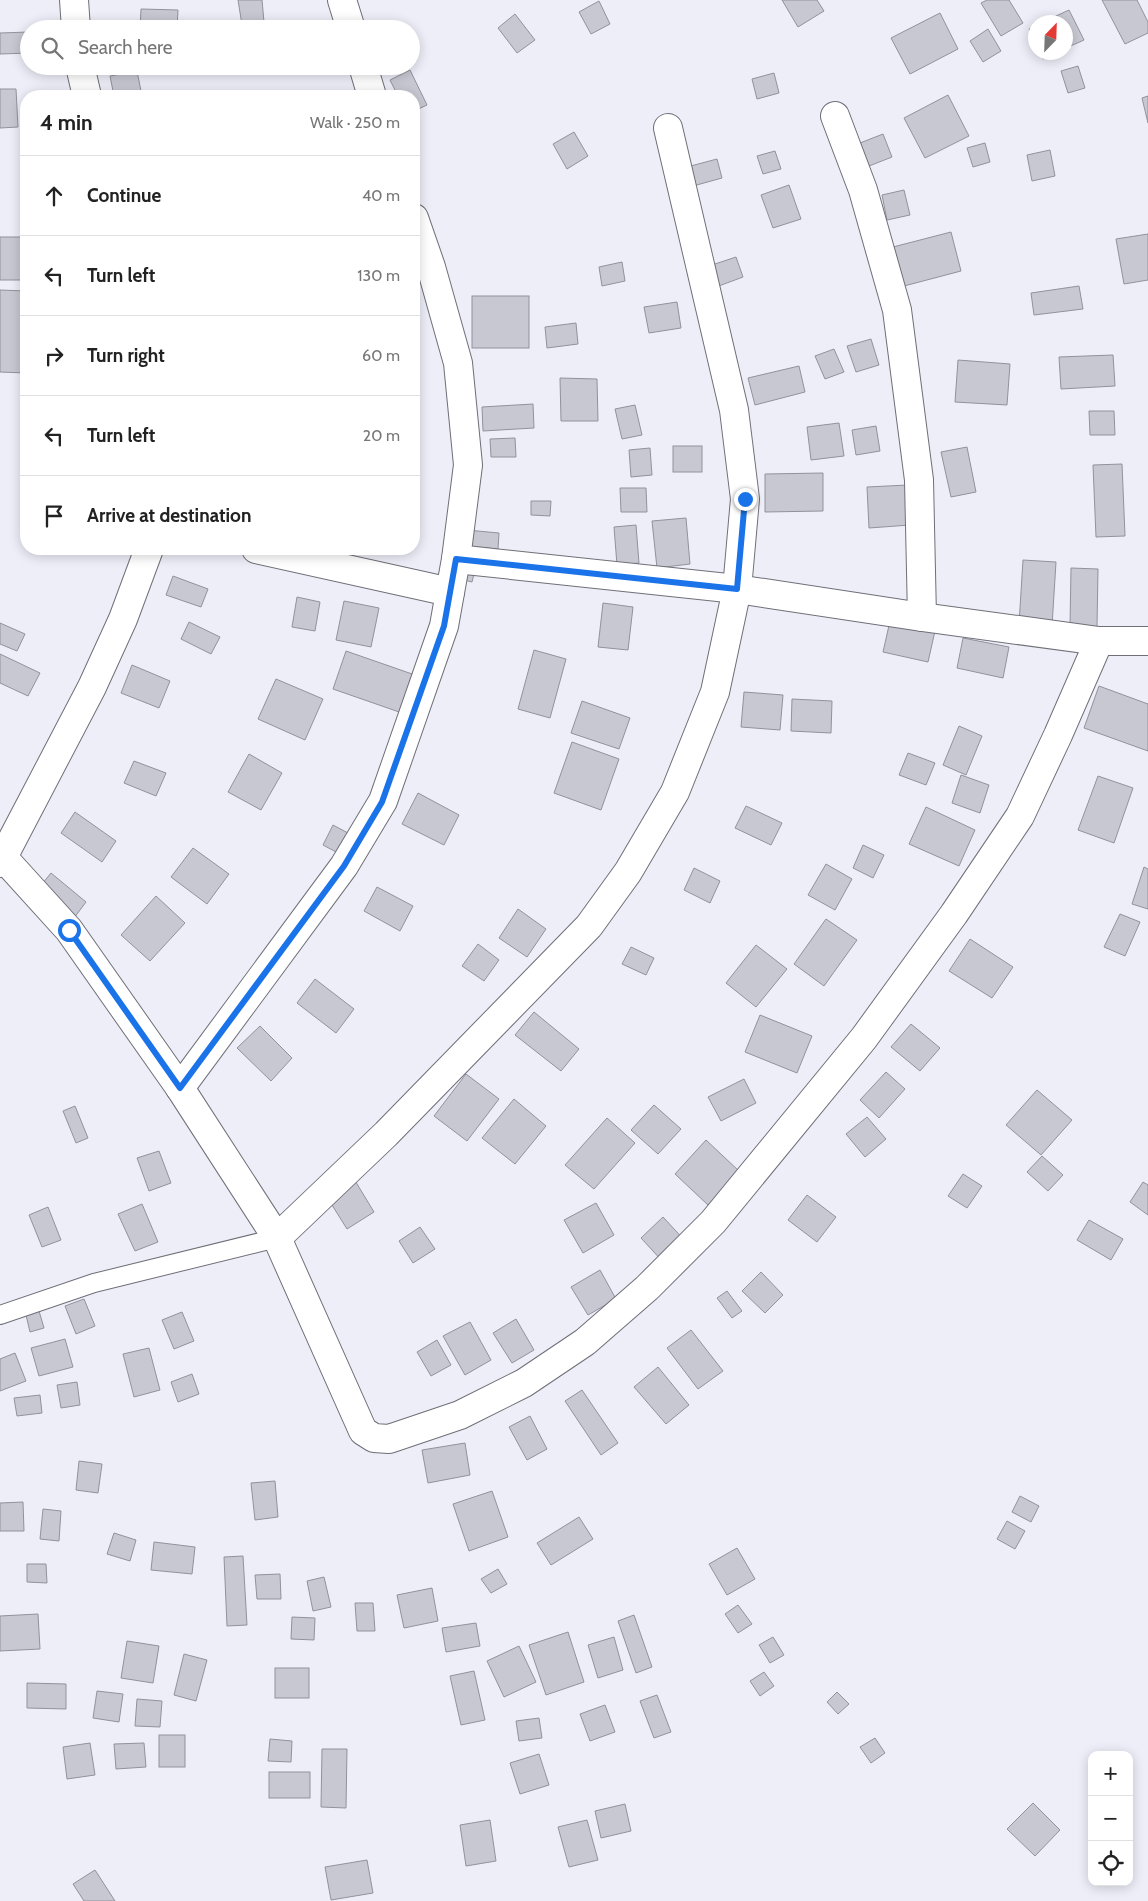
<!DOCTYPE html>
<html lang="en">
<head>
<meta charset="utf-8">
<style>
	body { margin:0; font-family:Cabin,sans-serif; background:#f2f2f2; color:#222 }
	.controls { position:absolute; right:15px; bottom:15px; display:grid; overflow:hidden; border-radius:10px; box-shadow:0 2px 12px #0003 }
	.controls button { width:45px; height:45px; display:grid; place-items:center; padding:0; border:0; border-bottom:1px solid #e0e0e0; background:#fff; color:#222; font:25px sans-serif }
	.compass { position:absolute; left:1028px; top:15px; width:45px; height:45px; border-radius:50%; background:#fff; box-shadow:0 2px 12px #0003; rotate:23deg }
	.stop { position:absolute; width:15px; height:15px; margin:-11px; border:4px solid #1a73e8; border-radius:50%; background:#fff }
	.stop.end { background:#1a73e8; border-color:#fff; box-shadow:0 1px 5px #0008 }
	.list { margin:0; padding:0; list-style:none }
	h2 { display:flex; justify-content:space-between; align-items:center; height:65px; margin:0; padding:0 20px; font-size:21px }
	h2 small { font-size:16px; font-weight:400; color:#767676 }
	.list li { display:grid; grid-template-columns:32px 1fr auto; gap:15px; align-items:center; box-sizing:border-box; height:80px; padding:0 20px; border-top:1px solid #e0e0e0 }
	.list b { display:block; font-size:19px; white-space:nowrap }
	.list em { font-size:16px; font-style:normal; color:#767676 }
	.icon { flex:none; width:28px; height:28px; fill:none; stroke:currentColor; stroke-width:2; stroke-linecap:round; stroke-linejoin:round }
	.map { position:relative; flex:none; width:1148px; height:1901px; overflow:hidden }
	.search { position:absolute; background:#fff; box-shadow:0 2px 12px #0003; left:20px; top:20px; width:400px; height:55px; display:flex; align-items:center; gap:12px; box-sizing:border-box; padding:0 18px; border-radius:28px; color:#767676; font-size:19px }
	.panel { position:absolute; background:#fff; box-shadow:0 2px 12px #0003; left:20px; top:90px; width:400px; height:465px; border-radius:20px }
	.map>svg:first-child { display:block }
	.building { fill:#c7c8d2; stroke:#91929b }
	.lines { fill:none; stroke-linecap:round; stroke-linejoin:round }
	.lane-casing { stroke:#6f6f78; stroke-width:20 }
	.street-casing { stroke:#6f6f78; stroke-width:30 }
	.lane { stroke:#fff; stroke-width:18 }
	.street { stroke:#fff; stroke-width:28 }
	.route { stroke:#1a73e8; stroke-width:6 }
</style>
</head>
<body>
<div class="map">
<svg width="1148" height="1901" viewBox="0 0 1148 1901">
	<rect width="100%" height="100%" fill="#edeef8"/>
	<g class="building">
		<polygon points="238,0 262,0 264,22 242,25"/>
		<polygon points="782,0 817,0 824,11 798,27"/>
		<polygon points="987,0 1009,0 1023,23 1001,36 981,3"/>
		<polygon points="1102,0 1137,0 1148,22 1148,33 1125,44"/>
		<polygon points="599,1 610,24 591,34 579,12"/>
		<polygon points="141,9 178,10 177,29 140,29"/>
		<polygon points="1069,10 1084,40 1066,48 1066,22 1043,22"/>
		<polygon points="940,13 958,49 910,74 891,38"/>
		<polygon points="515,14 535,40 517,53 498,28"/>
		<polygon points="1036,26 1036,43 1029,29"/>
		<polygon points="988,29 1001,51 983,62 970,41"/>
		<polygon points="29,32 29,53 0,54 0,33"/>
		<polygon points="1040,52 1057,52 1043,59"/>
		<polygon points="1078,66 1085,88 1068,93 1061,71"/>
		<polygon points="410,70 427,105 414,111 414,96 398,96 390,80"/>
		<polygon points="137,71 142,96 114,96 110,76"/>
		<polygon points="774,73 779,93 757,99 752,79"/>
		<polygon points="0,89 16,89 18,127 0,128"/>
		<polygon points="948,95 969,136 925,158 904,118"/>
		<polygon points="1148,96 1148,123 1142,98"/>
		<polygon points="574,132 588,156 567,169 553,144"/>
		<polygon points="883,134 892,157 869,166 860,143"/>
		<polygon points="985,143 990,162 973,167 967,148"/>
		<polygon points="1050,150 1055,176 1032,181 1027,155"/>
		<polygon points="775,151 781,169 763,174 757,156"/>
		<polygon points="717,159 722,178 693,186 687,167"/>
		<polygon points="789,185 801,219 773,228 761,195"/>
		<polygon points="904,190 910,215 887,220 882,195"/>
		<polygon points="951,232 961,271 904,286 893,247"/>
		<polygon points="1148,234 1148,280 1124,284 1116,239"/>
		<rect x="0" y="237" width="26" height="43"/>
		<polygon points="736,257 743,277 716,287 709,266"/>
		<polygon points="622,262 625,281 602,286 599,267"/>
		<polygon points="1079,286 1083,309 1034,315 1031,293"/>
		<polygon points="0,290 26,291 26,373 0,372"/>
		<rect x="472" y="296" width="57" height="52"/>
		<polygon points="677,302 681,328 649,333 644,307"/>
		<polygon points="576,323 578,344 547,348 545,327"/>
		<polygon points="871,339 879,365 856,372 847,346"/>
		<polygon points="834,349 844,372 825,379 815,356"/>
		<polygon points="1113,355 1115,386 1061,389 1059,357"/>
		<polygon points="958,360 1010,364 1007,405 955,402"/>
		<polygon points="799,366 805,392 755,405 748,378"/>
		<polygon points="560,378 597,379 598,421 561,421"/>
		<polygon points="533,404 534,428 483,431 482,407"/>
		<polygon points="635,405 642,435 622,439 615,409"/>
		<polygon points="1089,411 1114,411 1115,435 1090,435"/>
		<polygon points="839,423 844,456 811,460 807,427"/>
		<polygon points="876,426 880,451 856,455 852,430"/>
		<polygon points="515,438 516,457 491,457 490,439"/>
		<rect x="673" y="446" width="29" height="26"/>
		<polygon points="967,447 976,492 951,497 941,452"/>
		<polygon points="650,448 652,475 631,477 629,450"/>
		<polygon points="1122,464 1125,536 1096,537 1093,465"/>
		<polygon points="823,473 823,511 765,512 765,474"/>
		<polygon points="908,485 910,525 869,528 867,487"/>
		<polygon points="620,488 646,488 647,512 621,512"/>
		<polygon points="531,501 551,501 550,516 531,515"/>
		<polygon points="686,518 690,564 657,568 652,521"/>
		<polygon points="636,525 639,563 617,565 614,527"/>
		<polygon points="467,530 499,533 498,549 466,546"/>
		<polygon points="1023,560 1056,562 1052,626 1019,624"/>
		<polygon points="476,566 472,582 456,578"/>
		<polygon points="1071,568 1098,569 1097,627 1070,626"/>
		<polygon points="173,576 208,589 201,607 166,595"/>
		<polygon points="297,597 320,602 315,631 292,627"/>
		<polygon points="344,601 379,608 371,647 336,640"/>
		<polygon points="603,603 633,607 628,650 598,647"/>
		<polygon points="890,621 935,631 928,662 883,652"/>
		<polygon points="189,622 220,637 211,654 181,639"/>
		<polygon points="0,623 25,634 17,651 0,644"/>
		<polygon points="963,638 1009,647 1003,678 957,668"/>
		<polygon points="534,650 566,659 550,718 518,709"/>
		<polygon points="346,651 415,675 402,713 333,689"/>
		<polygon points="0,654 40,673 28,696 0,683"/>
		<polygon points="132,665 170,681 159,708 121,693"/>
		<polygon points="276,679 323,699 305,740 258,719"/>
		<polygon points="1099,686 1148,704 1148,751 1084,728"/>
		<polygon points="744,692 783,695 780,730 741,727"/>
		<polygon points="792,699 832,701 831,733 791,731"/>
		<polygon points="582,701 630,718 619,749 571,733"/>
		<polygon points="959,726 982,736 966,775 943,765"/>
		<polygon points="572,742 619,759 601,810 554,793"/>
		<polygon points="908,753 935,763 926,785 899,775"/>
		<polygon points="249,754 282,773 261,810 228,792"/>
		<polygon points="134,761 166,773 156,796 124,783"/>
		<polygon points="961,775 989,785 980,813 952,803"/>
		<polygon points="1098,776 1133,788 1114,843 1078,830"/>
		<polygon points="418,793 459,815 444,845 402,824"/>
		<polygon points="746,806 782,823 771,845 735,828"/>
		<polygon points="926,807 975,830 959,866 909,844"/>
		<polygon points="75,812 116,841 102,862 61,833"/>
		<polygon points="333,825 348,833 338,853 323,845"/>
		<polygon points="863,845 884,855 873,878 853,868"/>
		<polygon points="193,848 229,874 207,904 171,877"/>
		<polygon points="826,864 852,879 835,910 808,895"/>
		<polygon points="1144,867 1148,869 1148,909 1132,904"/>
		<polygon points="694,868 720,881 710,903 684,890"/>
		<polygon points="51,873 86,902 74,918 38,889"/>
		<polygon points="377,887 413,906 400,931 364,911"/>
		<polygon points="156,896 185,923 150,961 121,935"/>
		<polygon points="518,909 546,929 527,957 499,938"/>
		<polygon points="1120,914 1140,922 1125,956 1104,947"/>
		<polygon points="826,919 857,940 824,986 794,964"/>
		<polygon points="970,939 1013,967 992,998 949,971"/>
		<polygon points="478,944 499,960 484,981 462,966"/>
		<polygon points="756,945 787,969 756,1007 726,983"/>
		<polygon points="631,947 654,958 646,975 622,964"/>
		<polygon points="315,979 354,1009 336,1033 297,1003"/>
		<polygon points="534,1012 579,1049 561,1071 515,1035"/>
		<polygon points="760,1015 812,1036 797,1073 745,1052"/>
		<polygon points="911,1024 940,1048 920,1071 891,1047"/>
		<polygon points="260,1026 292,1058 271,1081 237,1048"/>
		<polygon points="886,1072 905,1089 879,1118 860,1100"/>
		<polygon points="466,1074 499,1099 467,1141 434,1116"/>
		<polygon points="744,1079 756,1103 721,1121 708,1097"/>
		<polygon points="1037,1090 1072,1120 1041,1155 1006,1125"/>
		<polygon points="514,1099 546,1126 515,1164 482,1138"/>
		<polygon points="654,1105 681,1129 658,1154 631,1130"/>
		<polygon points="75,1106 88,1138 76,1143 63,1111"/>
		<polygon points="867,1117 886,1139 865,1157 846,1134"/>
		<polygon points="607,1118 635,1143 594,1189 565,1165"/>
		<polygon points="706,1140 740,1172 708,1205 675,1174"/>
		<polygon points="159,1151 171,1183 149,1191 137,1158"/>
		<polygon points="1042,1156 1063,1175 1048,1191 1027,1172"/>
		<polygon points="963,1174 982,1186 967,1208 948,1196"/>
		<polygon points="354,1179 374,1212 347,1229 327,1197"/>
		<polygon points="1143,1182 1148,1185 1148,1215 1130,1202"/>
		<polygon points="807,1195 836,1217 817,1242 788,1220"/>
		<polygon points="596,1203 614,1235 583,1253 564,1220"/>
		<polygon points="142,1204 158,1242 135,1251 118,1214"/>
		<polygon points="48,1207 61,1240 42,1247 29,1215"/>
		<polygon points="663,1217 687,1243 664,1263 641,1238"/>
		<polygon points="1089,1220 1123,1239 1111,1260 1077,1240"/>
		<polygon points="420,1227 435,1249 413,1263 399,1241"/>
		<polygon points="600,1270 616,1299 588,1315 571,1287"/>
		<polygon points="761,1272 783,1295 765,1313 742,1291"/>
		<polygon points="727,1291 742,1311 732,1318 717,1298"/>
		<polygon points="84,1299 95,1326 76,1334 65,1306"/>
		<polygon points="39,1311 44,1328 30,1332 26,1315"/>
		<polygon points="182,1312 194,1341 174,1349 162,1320"/>
		<polygon points="516,1319 534,1350 512,1363 493,1333"/>
		<polygon points="470,1322 491,1360 465,1375 443,1336"/>
		<polygon points="691,1330 723,1371 698,1389 667,1348"/>
		<polygon points="65,1339 73,1367 39,1376 31,1348"/>
		<polygon points="437,1340 451,1365 431,1376 417,1352"/>
		<polygon points="149,1348 160,1390 134,1397 123,1354"/>
		<polygon points="15,1353 26,1381 0,1391 0,1359"/>
		<polygon points="658,1367 689,1405 666,1424 634,1387"/>
		<polygon points="192,1374 199,1394 178,1402 171,1382"/>
		<polygon points="77,1382 80,1405 61,1408 57,1385"/>
		<polygon points="582,1390 618,1443 601,1455 565,1401"/>
		<polygon points="40,1395 42,1413 17,1416 14,1398"/>
		<polygon points="530,1416 547,1449 527,1460 509,1427"/>
		<polygon points="465,1443 470,1475 428,1483 422,1450"/>
		<polygon points="79,1461 102,1464 98,1493 76,1490"/>
		<polygon points="275,1481 278,1517 255,1520 251,1483"/>
		<polygon points="492,1491 508,1537 469,1551 453,1504"/>
		<polygon points="1020,1496 1039,1506 1031,1522 1012,1512"/>
		<polygon points="23,1502 24,1531 0,1531 0,1503"/>
		<polygon points="43,1509 61,1511 59,1541 40,1539"/>
		<polygon points="579,1517 593,1539 551,1565 537,1543"/>
		<polygon points="1007,1521 1025,1531 1015,1549 997,1539"/>
		<polygon points="114,1533 136,1540 130,1561 107,1554"/>
		<polygon points="154,1542 195,1547 192,1574 151,1570"/>
		<polygon points="737,1548 755,1579 727,1595 709,1564"/>
		<polygon points="243,1556 247,1625 227,1626 224,1557"/>
		<polygon points="27,1564 46,1564 47,1583 27,1582"/>
		<polygon points="498,1569 507,1584 491,1593 481,1579"/>
		<polygon points="280,1574 281,1599 257,1599 255,1575"/>
		<polygon points="324,1577 331,1607 313,1611 307,1581"/>
		<polygon points="432,1588 438,1621 404,1628 397,1595"/>
		<polygon points="355,1603 373,1603 375,1631 357,1631"/>
		<polygon points="738,1605 752,1624 738,1633 725,1614"/>
		<polygon points="38,1614 40,1649 0,1651 0,1616"/>
		<polygon points="634,1615 652,1667 636,1673 618,1621"/>
		<polygon points="292,1617 315,1618 314,1640 291,1639"/>
		<polygon points="476,1623 480,1646 446,1652 442,1628"/>
		<polygon points="568,1632 584,1682 546,1695 529,1645"/>
		<polygon points="614,1637 623,1670 598,1678 588,1645"/>
		<polygon points="773,1637 784,1655 770,1663 759,1645"/>
		<polygon points="127,1641 159,1646 153,1683 121,1678"/>
		<polygon points="519,1646 536,1682 504,1697 487,1661"/>
		<polygon points="184,1654 207,1660 196,1701 174,1695"/>
		<rect x="275" y="1668" width="34" height="30"/>
		<polygon points="474,1671 485,1720 461,1725 450,1676"/>
		<polygon points="764,1672 774,1686 760,1696 750,1681"/>
		<polygon points="27,1683 66,1684 66,1709 27,1708"/>
		<polygon points="97,1691 123,1694 119,1722 93,1718"/>
		<polygon points="837,1692 849,1704 838,1714 827,1702"/>
		<polygon points="657,1695 671,1732 654,1738 640,1701"/>
		<polygon points="137,1699 162,1701 160,1727 135,1726"/>
		<polygon points="605,1705 615,1732 590,1741 580,1714"/>
		<polygon points="539,1718 542,1738 519,1741 516,1721"/>
		<rect x="159" y="1735" width="26" height="32"/>
		<polygon points="875,1738 885,1753 871,1763 860,1747"/>
		<polygon points="270,1739 292,1741 291,1762 268,1761"/>
		<polygon points="90,1743 95,1775 67,1779 63,1747"/>
		<polygon points="144,1743 146,1767 116,1769 114,1744"/>
		<polygon points="322,1749 347,1749 346,1808 321,1807"/>
		<polygon points="539,1754 549,1785 520,1794 510,1763"/>
		<rect x="269" y="1772" width="41" height="26"/>
		<polygon points="1033,1803 1060,1830 1035,1856 1007,1829"/>
		<polygon points="625,1804 631,1831 601,1838 595,1811"/>
		<polygon points="490,1820 496,1861 466,1866 460,1825"/>
		<polygon points="587,1820 598,1860 569,1867 558,1827"/>
		<polygon points="367,1860 373,1893 331,1900 325,1867"/>
		<polygon points="95,1870 115,1901 84,1901 73,1884"/>
	</g>
	<g class="lines">
		<defs>
			<polyline id="lane" points="0,1315 94,1283 277,1238"/>
			<g id="street">
				<polyline points="74,0 76,29"/>
				<polyline points="342,0 351,29"/>
				<polyline points="80,66 87,96"/>
				<polyline points="363,66 372,96"/>
				<polyline points="835,116 863,190 897,310 919,480 922,617"/>
				<polyline points="256,549 450,592"/>
				<polyline points="456,559 737,589 922,617 1099,641 1148,641"/>
				<polyline points="0,854 69,930 180,1088 277,1238 363,1431 374,1438 389,1439 460,1415 524,1383 585,1342 647,1288 713,1222 864,1038 954,914 1020,816 1058,735 1099,641"/>
				<polyline points="0,863 92,687 123,619 149,549"/>
				<polyline points="180,1088 344,866 383,801 444,626 456,559 468,465 458,363 431,267 414,218"/>
				<polyline points="277,1238 386,1134 589,926 628,872 675,792 715,692 737,589 745,499 734,410 668,128"/>
			</g>
		</defs>
		<use href="#lane" class="lane-casing"/>
		<use href="#street" class="street-casing"/>
		<use href="#lane" class="lane"/>
		<use href="#street" class="street"/>
	</g>
	<g class="lines">
		<polyline class="route" points="69,930 180,1088 344,866 382,802 444,626 456,559 737,589 745,499"/>
	</g>
</svg>
<div class="controls">
<button>+</button>
<button>−</button>
<button><svg class="icon" aria-label="locate" viewBox="0 0 24 24"><circle cx="12" cy="12" r="6"/><path d="M12 2v4M12 18v4M2 12h4M18 12h4"/></svg></button>
</div>
<svg class="compass" viewBox="-18 -18 36 36"><path d="M0-13l5 13h-10z" fill="#e53935"/><path d="M0 13l5-13h-10z" fill="#767676"/></svg>
<div class="stop" style="left:69px;top:930px"></div>
<div class="stop end" style="left:745px;top:499px"></div>
<div class="search"><svg class="icon" aria-label="search" viewBox="0 0 24 24"><circle cx="10" cy="10" r="6"/><path d="M15 15l6 6"/></svg>Search here</div>
<section class="panel">
<h2>4 min<small>Walk · 250 m</small></h2>
<ul class="list">
<li><svg class="icon" aria-label="ahead" viewBox="0 0 24 24"><path d="M12 20V5M6 11l6-6 6 6"/></svg><div><b>Continue</b></div><em>40 m</em></li>
<li><svg class="icon" aria-label="left" viewBox="0 0 24 24"><path d="M17 20v-9H6M10 6l-5 5 5 5"/></svg><div><b>Turn left</b></div><em>130 m</em></li>
<li><svg class="icon" aria-label="right" viewBox="0 0 24 24"><path d="M7 20v-9h11M14 6l5 5-5 5"/></svg><div><b>Turn right</b></div><em>60 m</em></li>
<li><svg class="icon" aria-label="left" viewBox="0 0 24 24"><path d="M17 20v-9H6M10 6l-5 5 5 5"/></svg><div><b>Turn left</b></div><em>20 m</em></li>
<li><svg class="icon" aria-label="arrive" viewBox="0 0 24 24"><path d="M6 21V4h12l-3 4 3 4H6"/></svg><div><b>Arrive at destination</b></div></li>
</ul>
</section>
</div>
</body>
</html>
